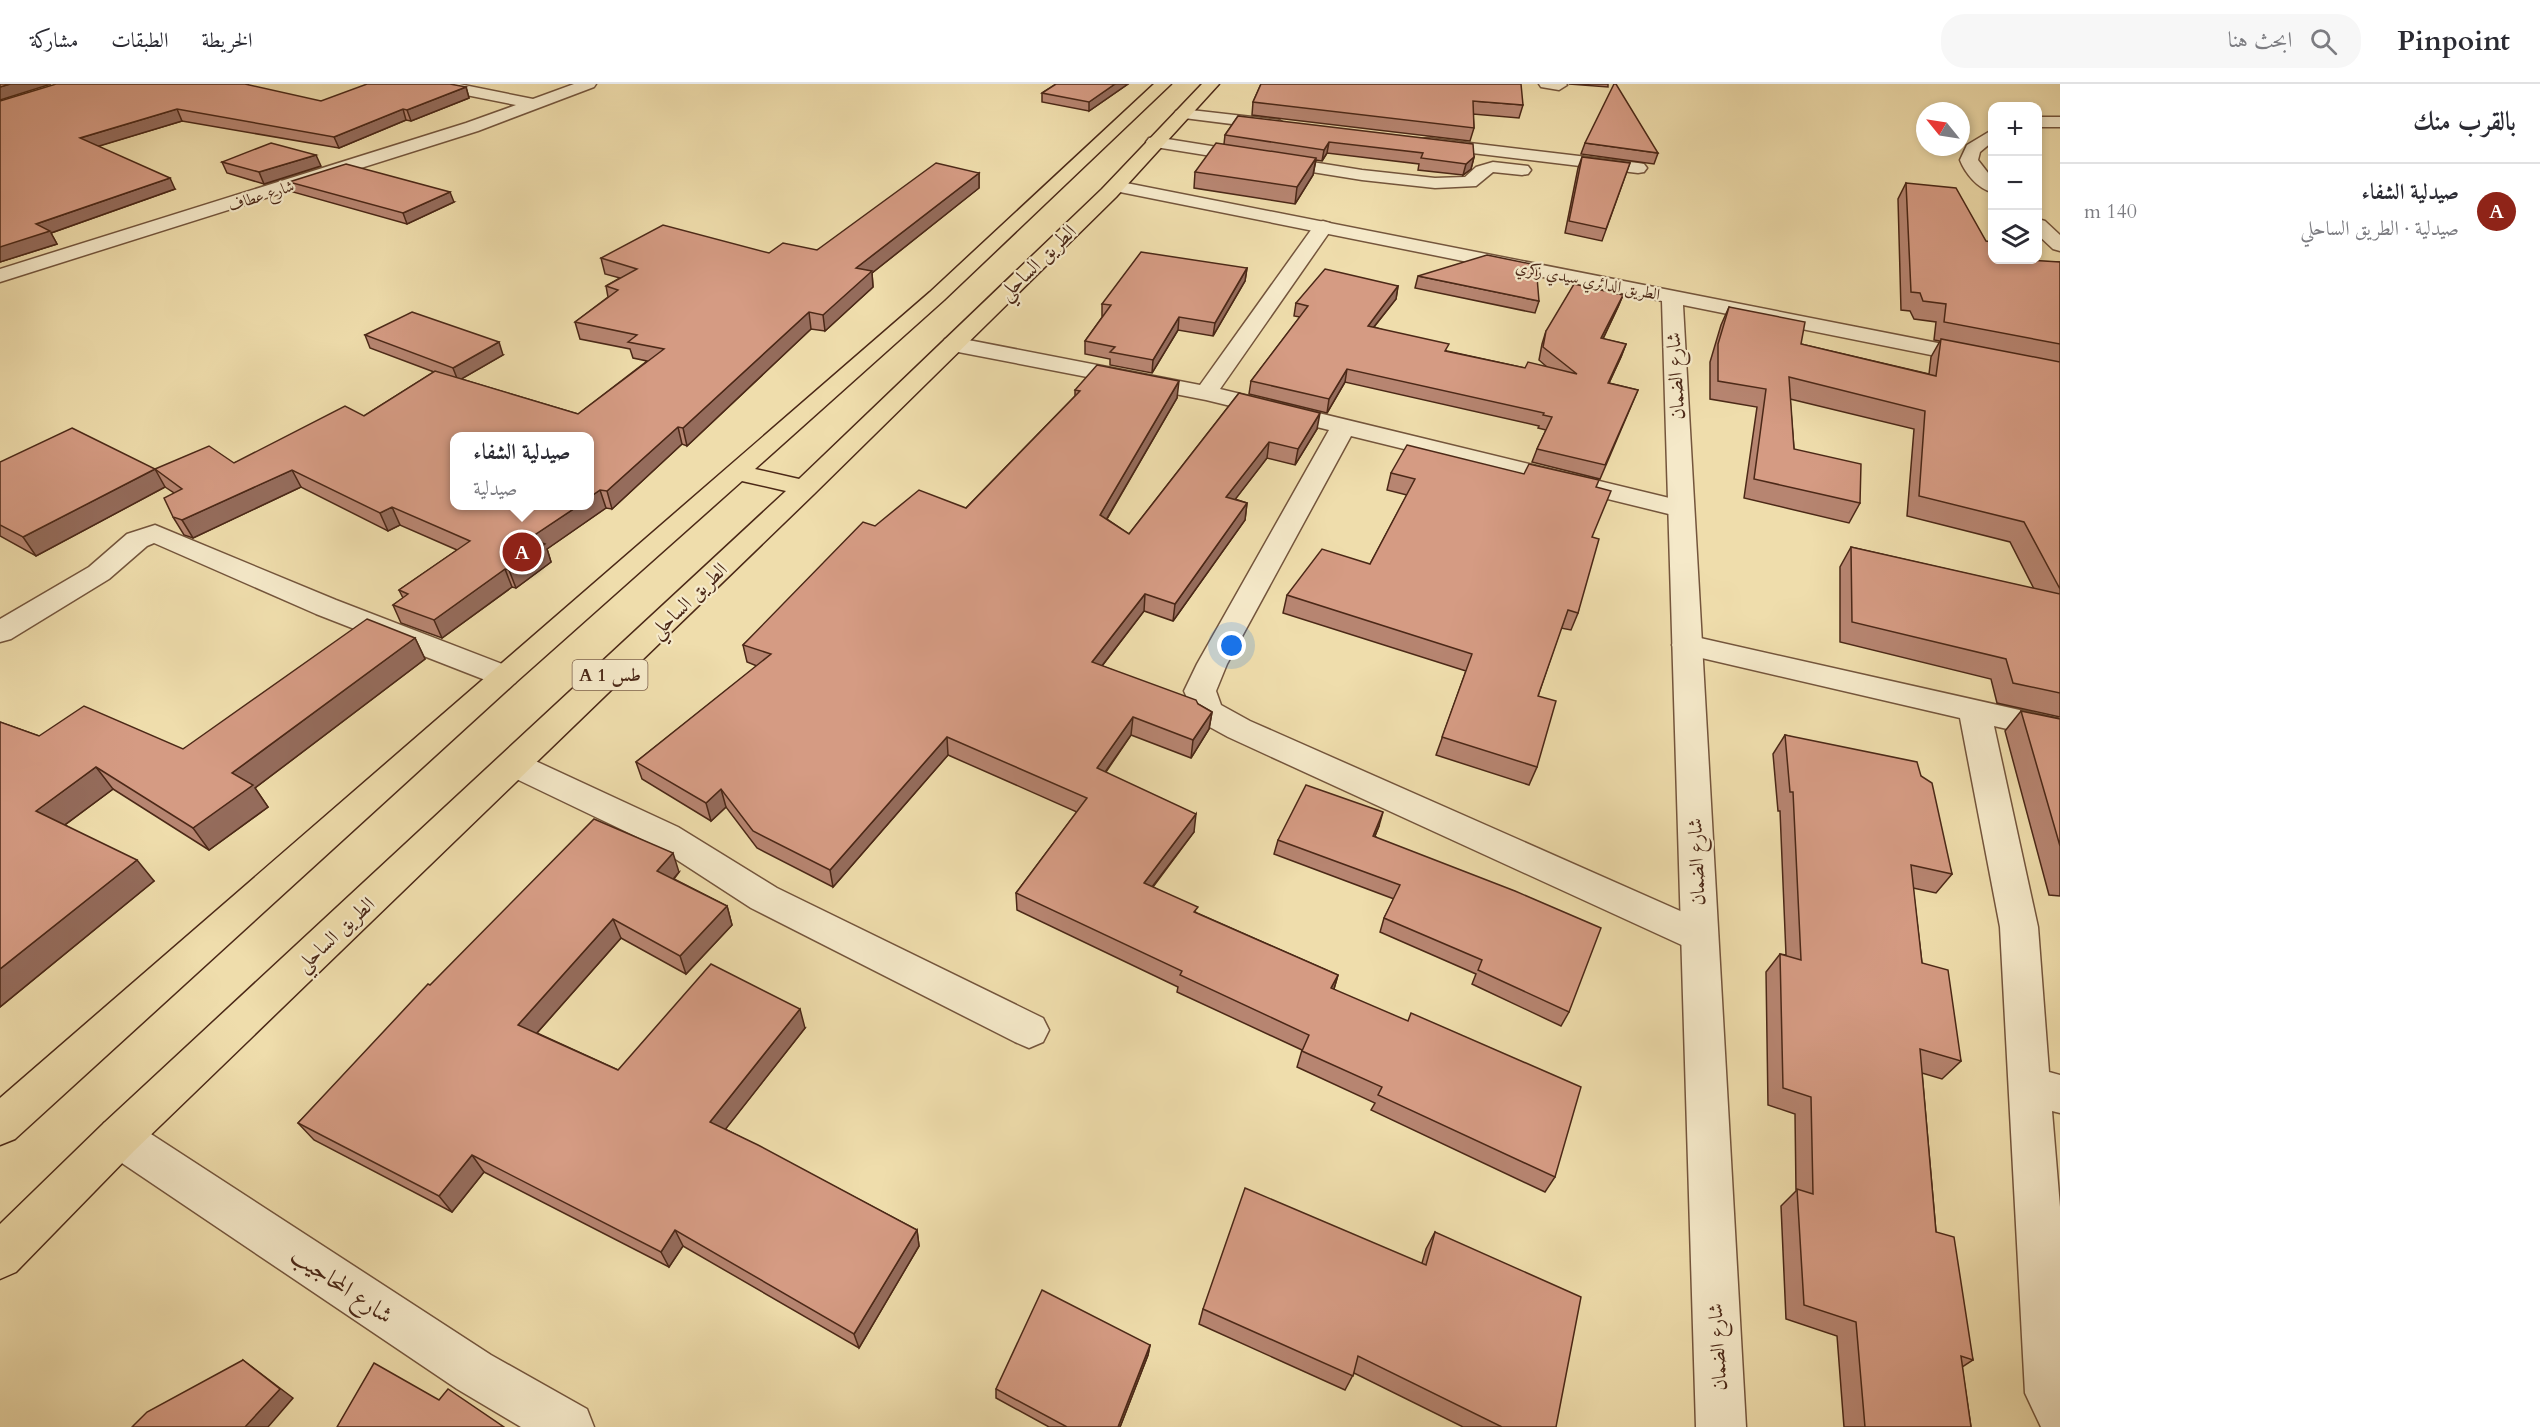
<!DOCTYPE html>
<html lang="ar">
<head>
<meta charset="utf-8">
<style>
	body { margin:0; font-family:Cardo,Amiri,serif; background:#f7f7f7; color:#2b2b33; direction:rtl }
	.controls { position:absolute; right:18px; top:18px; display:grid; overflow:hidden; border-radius:12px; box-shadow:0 3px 9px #0003 }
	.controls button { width:54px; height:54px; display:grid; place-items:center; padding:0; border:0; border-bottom:2px solid #e1e1e2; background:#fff; color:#2b2b33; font:30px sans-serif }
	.compass { position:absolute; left:1916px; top:18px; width:54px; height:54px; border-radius:50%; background:#fff; box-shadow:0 3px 9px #0003; rotate:300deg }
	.you { position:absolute; left:1232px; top:562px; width:21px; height:21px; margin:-15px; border:4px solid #fff; border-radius:50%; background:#1a73e8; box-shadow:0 0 0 9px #1a73e833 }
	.badge { display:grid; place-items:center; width:39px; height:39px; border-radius:50%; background:#8f2418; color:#fff; font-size:20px; font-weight:700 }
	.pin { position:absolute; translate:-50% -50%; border:3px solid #fff; box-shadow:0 2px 6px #0006 }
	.popup { position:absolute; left:450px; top:348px; width:144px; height:78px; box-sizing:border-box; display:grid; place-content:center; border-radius:12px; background:#fff; filter:drop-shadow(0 2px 4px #0005); font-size:20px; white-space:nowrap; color:#7c7c81 }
	.popup b { font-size:22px; color:#2b2b33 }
	.popup::after { content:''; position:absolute; left:50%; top:100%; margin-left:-12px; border:12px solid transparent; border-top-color:#fff }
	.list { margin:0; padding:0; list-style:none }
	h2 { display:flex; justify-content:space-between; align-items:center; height:78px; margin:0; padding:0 24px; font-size:26px }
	h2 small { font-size:20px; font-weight:400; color:#7c7c81 }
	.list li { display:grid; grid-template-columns:39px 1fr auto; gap:18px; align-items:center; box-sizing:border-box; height:96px; padding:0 24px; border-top:2px solid #e1e1e2 }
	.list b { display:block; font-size:22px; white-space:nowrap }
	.list p { margin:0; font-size:20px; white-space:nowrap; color:#7c7c81 }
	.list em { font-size:20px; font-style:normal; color:#7c7c81 }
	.icon { flex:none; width:33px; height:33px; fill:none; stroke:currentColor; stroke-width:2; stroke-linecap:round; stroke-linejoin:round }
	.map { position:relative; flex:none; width:2060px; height:1343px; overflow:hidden; direction:ltr }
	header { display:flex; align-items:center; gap:36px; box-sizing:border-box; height:84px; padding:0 30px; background:#fff; border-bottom:2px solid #e1e1e2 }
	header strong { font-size:28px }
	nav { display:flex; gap:33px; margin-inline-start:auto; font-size:21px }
	.search { width:420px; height:54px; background:#f7f7f7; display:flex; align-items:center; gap:15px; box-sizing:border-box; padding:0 21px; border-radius:24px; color:#7c7c81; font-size:22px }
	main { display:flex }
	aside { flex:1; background:#fff }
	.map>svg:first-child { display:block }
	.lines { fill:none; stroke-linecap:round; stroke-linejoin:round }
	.minor-casing { stroke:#74553c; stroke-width:3 }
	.tertiary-casing { stroke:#74553c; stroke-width:3 }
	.trunk-casing { stroke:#4b2817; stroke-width:3 }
	.minor { fill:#f5e9c9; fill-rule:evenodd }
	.tertiary { fill:#f5e9c9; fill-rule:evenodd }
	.trunk { fill:#efddac; fill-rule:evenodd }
	.wall { fill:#b78571; stroke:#4b2817; stroke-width:1.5 }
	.shaded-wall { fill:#956c5c; stroke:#4b2817; stroke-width:1.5 }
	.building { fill:#d59b83; stroke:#4b2817; stroke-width:1.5 }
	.labels { text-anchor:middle; stroke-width:4.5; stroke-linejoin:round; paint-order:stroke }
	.far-street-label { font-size:16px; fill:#4b2817; stroke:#f5e9c9 }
	.shield { fill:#f5e9c9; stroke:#7e624c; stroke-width:1.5 }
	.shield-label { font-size:18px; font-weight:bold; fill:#4b2817 }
	.street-label { font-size:20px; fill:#4b2817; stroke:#f5e9c9 }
	.near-street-label { font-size:24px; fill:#4b2817; stroke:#f5e9c9 }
</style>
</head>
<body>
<header>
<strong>Pinpoint</strong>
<div class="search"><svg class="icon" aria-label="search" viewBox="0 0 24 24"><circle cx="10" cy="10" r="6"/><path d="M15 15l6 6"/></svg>ابحث هنا</div>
<nav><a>الخريطة</a><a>الطبقات</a><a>مشاركة</a></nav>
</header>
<main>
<aside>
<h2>بالقرب منك<small></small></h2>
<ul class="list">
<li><span class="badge">A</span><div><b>صيدلية الشفاء</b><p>صيدلية · الطريق الساحلي</p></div><em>140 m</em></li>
</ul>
</aside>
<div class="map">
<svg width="2060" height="1343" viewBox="0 0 2060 1343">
	<rect width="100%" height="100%" fill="#efddac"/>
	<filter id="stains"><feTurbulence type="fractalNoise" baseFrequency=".00333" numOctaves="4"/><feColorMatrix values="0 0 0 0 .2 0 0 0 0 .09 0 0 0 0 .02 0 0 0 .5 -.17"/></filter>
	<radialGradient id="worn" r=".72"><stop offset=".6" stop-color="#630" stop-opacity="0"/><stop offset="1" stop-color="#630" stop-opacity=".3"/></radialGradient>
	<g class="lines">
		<defs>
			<g id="minor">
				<polygon points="428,0 459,0 533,15 574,0 596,0 594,3 478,47 0,198 0,185 466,39 516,21 436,5"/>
				<polygon points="1539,0 1566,0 1567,1 1559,6 1541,3"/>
				<polygon points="1182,25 1279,36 1287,41 1279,46 1176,33 1174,30 1176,27"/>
				<rect x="2038" y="33" width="22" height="10"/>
				<path d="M1992,46V58L1980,68L1978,76L1992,94V108C1978,105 1965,89 1960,76L1967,61Z"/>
				<polygon points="1155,53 1362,86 1435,94 1465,93 1476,83 1493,78 1528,82 1531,86 1528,90 1522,91 1493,88 1476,102 1435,104 1362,96 1149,62 1146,58 1149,54"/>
				<polygon points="1428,54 1638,79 1644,80 1647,84 1644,88 1638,89 1422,63 1419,59 1422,55"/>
				<polygon points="2038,135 2045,137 2060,151 2060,167 2053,165 2038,151"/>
				<polygon points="1323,137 1330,139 1333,143 1220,305 1690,419 1694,425 1690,431 1681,433 1351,352 1227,580 1216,607 1221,621 1250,637 1712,841 1718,852 1712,863 1699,867 1686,863 1228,653 1197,636 1184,607 1197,580 1329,346 1206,316 953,267 945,265 942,260 945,255 953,253 1200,301 1316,139"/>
				<polygon points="155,441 336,516 515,585 519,592 515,599 504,602 493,599 316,530 154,459 147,462 109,495 11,555 0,558 0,535 89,483 127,450"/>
				<polygon points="1687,551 2060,635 2060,657 1994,642 2038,843 2049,988 2060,991 2060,1029 2052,1027 2060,1123 2060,1343 2041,1343 2025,1309 2000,843 1960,634 1676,568 1672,561 1676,554"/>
				<polygon points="516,668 678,743 777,804 1043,934 1049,946 1043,958 1029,964 1015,958 751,824 654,761 504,689 499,680 504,671"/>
				<polygon points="119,1033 134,1039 491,1271 587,1325 594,1343 521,1343 457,1305 104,1067 98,1053 104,1039"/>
			</g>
			<polygon id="tertiary" points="1116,97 2060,283 2060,297 1683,221 1746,1343 1696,1343 1662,217 1110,106 1107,102 1110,98"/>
			<polygon id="trunk" points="1154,0 1171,0 944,216 755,385 799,395 1102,105 1202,0 1219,0 1116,113 814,410 134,1067 16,1188 0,1195 0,1140 104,1039 786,407 742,397 515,599 15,1055 0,1061 0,1014 930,208"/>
		</defs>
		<use href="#minor" class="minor-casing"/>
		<use href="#tertiary" class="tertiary-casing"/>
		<use href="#trunk" class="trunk-casing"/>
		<use href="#minor" class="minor"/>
		<use href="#tertiary" class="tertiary"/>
		<use href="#trunk" class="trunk"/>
	</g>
	<g class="wall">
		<polygon points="1056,0 1128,0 1089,27 1042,18 1042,9"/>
		<polygon points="1261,0 1523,21 1519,34 1473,30 1474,44 1470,57 1252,31 1253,18"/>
		<polygon points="1569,0 1608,0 1608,3"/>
		<polygon points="466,3 469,14 411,37 406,36 339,64 182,37 98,62 175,105 51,149 57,160 0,178 0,17 321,17"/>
		<polygon points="1238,32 1474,73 1471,85 1463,91 1418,86 1419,80 1327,69 1322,77 1316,76 1313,91 1295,120 1194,104 1195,88 1224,60 1225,51"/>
		<polygon points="1585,59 1658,69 1654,80 1581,70"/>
		<polygon points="1582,73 1630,79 1602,157 1565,149 1578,84"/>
		<polygon points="222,78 321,82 264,100 227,89"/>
		<polygon points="979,89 979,104 872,189 873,203 825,247 811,245 687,362 682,360 612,425 606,424 547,465 551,478 516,504 512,503 442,554 401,539 393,521 403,514 399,506 457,466 400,441 388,447 301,403 193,454 184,451 173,433 174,409 165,403 36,472 0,452 0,378 155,385 234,379 364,332 434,288 370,264 365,251 503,271 461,295 578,330 647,277 633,274 630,265 580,255 575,238 608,213 606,202 620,194 605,190 601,174 769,169 817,166"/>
		<polygon points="289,98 454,118 407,140 293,108"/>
		<polygon points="1906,99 1992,176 2060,178 2060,633 1997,619 1991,595 1840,558 1840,483 1851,463 2034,505 2010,458 1907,432 1914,345 1790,315 1794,365 1860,419 1849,439 1744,414 1757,323 1710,315 1710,278 1721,241 1729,223 1801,260 1929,290 1931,273 1940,257 1934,256 1936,238 1914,235 1910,227 1901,226 1898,115"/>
		<polygon points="1247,184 1245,197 1213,252 1178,246 1152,289 1110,281 1110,275 1085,270 1085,257 1103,232 1102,232 1102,220"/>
		<polygon points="1418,192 1539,217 1535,229 1415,204"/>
		<polygon points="1398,202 1396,215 1374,243 1447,267 1525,284 1547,283 1539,276 1542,260 1546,247 1623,211 1618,223 1603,255 1626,260 1621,273 1609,299 1638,306 1600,395 1532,378 1537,365 1546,346 1538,344 1539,342 1345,298 1327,329 1249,310 1251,297 1300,233 1294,232 1296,219"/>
		<polygon points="1075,306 1177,314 1107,435 1129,450 1239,309 1317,345 1295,381 1267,374 1235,415 1247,419 1245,436 1173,537 1144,527 1102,582 1198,620 1212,628 1209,645 1191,674 1131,651 1106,688 1194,748 1153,803 1197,829 1338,891 1334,905 1555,1093 1545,1108 1371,1026 1375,1019 1297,983 1302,966 1177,908 1178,903 1017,826 1016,809 1077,728 948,671 833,803 757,764 726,723 711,737 642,695 636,678 757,582 747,578 743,561 875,442 966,424 1075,312"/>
		<polygon points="1391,389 1524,390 1596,403 1592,453 1578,529 1571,546 1561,544 1538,612 1537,683 1529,701 1436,671 1466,587 1283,529 1287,511 1370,480 1407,411 1387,406"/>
		<polygon points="415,554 425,575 255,704 268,723 209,766 113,705 65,741 154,797 0,923 0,638 39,652 183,665"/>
		<polygon points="2021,627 2060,635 2060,812 2049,811 2005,647"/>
		<polygon points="1785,651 1921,692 1952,790 1936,809 1913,804 1922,879 1961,977 1942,995 1922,989 1936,1148 1973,1276 1962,1283 1971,1343 1844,1343 1837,1252 1786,1235 1781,1122 1796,1107 1795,1030 1768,1021 1766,888 1780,870 1786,871 1780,727 1778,727 1773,670"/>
		<polygon points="1379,742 1375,752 1569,928 1561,942 1472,900 1476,890 1380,848 1384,834 1394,815 1274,770 1278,756"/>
		<polygon points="679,788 674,795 727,822 732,841 686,890 621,854 537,949 618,986 805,944 725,1045 917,1146 919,1162 859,1264 683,1162 669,1183 484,1088 452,1128 314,1056 298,1039 430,901"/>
		<polygon points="1435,1148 1556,1343 1463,1343 1354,1289 1345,1306 1199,1240 1203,1225 1422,1179 1426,1165"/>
		<polygon points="1150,1261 1148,1271 1120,1343 1049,1343 996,1314 996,1305"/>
	</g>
	<g class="shaded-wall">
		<polygon points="10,0 51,0 0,16 0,3"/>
		<polygon points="1115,0 1128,0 1089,27 1089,18"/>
		<polygon points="466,3 469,14 411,37 407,26"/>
		<polygon points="177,25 182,37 86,66 80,54"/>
		<polygon points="403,25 406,36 339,64 334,53"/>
		<polygon points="1329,58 1327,69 1322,77 1324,66"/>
		<polygon points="316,71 321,82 264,100 259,88"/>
		<polygon points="1474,73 1471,85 1463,91 1466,80"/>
		<polygon points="1316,74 1313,91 1295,120 1297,103"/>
		<polygon points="979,89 979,104 872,189 873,203 825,247 823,231 856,184"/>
		<polygon points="170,94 175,105 51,149 57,160 0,178 0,163 36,140"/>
		<polygon points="450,108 454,118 407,140 403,129"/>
		<polygon points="1247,184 1245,197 1213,252 1215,239"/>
		<polygon points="1398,202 1396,215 1365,254 1368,242"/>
		<polygon points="1623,211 1618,223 1597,267 1601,254"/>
		<polygon points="809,228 811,245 687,362 683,344"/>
		<polygon points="1179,233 1178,246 1152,289 1153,276"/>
		<polygon points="499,258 503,271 458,297 453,284"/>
		<polygon points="1626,260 1621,273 1603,312 1608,299"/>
		<polygon points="1347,285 1345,298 1327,329 1329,315"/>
		<polygon points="1179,297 1177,314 1099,448 1100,431"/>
		<polygon points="1320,329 1317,345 1295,381 1298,365"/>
		<polygon points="678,343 682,360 612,425 607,407"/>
		<polygon points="1269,358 1267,374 1224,430 1226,413"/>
		<polygon points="155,385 165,403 36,472 23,453"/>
		<polygon points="292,386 301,403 193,454 182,436"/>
		<polygon points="600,406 606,424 547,465 551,478 516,504 509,486 530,454 578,422 590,422 590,413"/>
		<polygon points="1247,419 1245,436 1173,537 1175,520"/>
		<polygon points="392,423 400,441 388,447 380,429"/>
		<polygon points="505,485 512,503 442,554 434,536"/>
		<polygon points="1145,510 1144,527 1091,596 1092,578"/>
		<polygon points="415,554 425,575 255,704 268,723 209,766 193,744 232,689"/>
		<polygon points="1212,628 1209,645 1191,674 1193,656"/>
		<polygon points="1133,633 1131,651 1096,701 1097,684"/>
		<polygon points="947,653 948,671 833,803 830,786"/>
		<polygon points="96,683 113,705 55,748 36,727"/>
		<polygon points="721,705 726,723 711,737 706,719"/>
		<polygon points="1383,728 1379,742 1369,766 1373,752"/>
		<polygon points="1196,730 1194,748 1142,816 1144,799"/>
		<polygon points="673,769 679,788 664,806 657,787"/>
		<polygon points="137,776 154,797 0,923 0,885"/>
		<polygon points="727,822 732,841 686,890 680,872"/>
		<polygon points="613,835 621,854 528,959 518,941"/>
		<polygon points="1338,891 1333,908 1331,904"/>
		<polygon points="800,925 805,944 717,1056 710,1038"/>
		<polygon points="472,1071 484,1088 452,1128 439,1112"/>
		<polygon points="675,1146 683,1162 669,1183 661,1168"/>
		<polygon points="917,1146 919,1162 859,1264 854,1250"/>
		<polygon points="1150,1261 1148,1271 1120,1343 1118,1343"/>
		<polygon points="243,1276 293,1314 268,1343 245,1343"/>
	</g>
	<g class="building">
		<polygon points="0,0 10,0 0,3"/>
		<polygon points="56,0 245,0 321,17 367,0 450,0 466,3 407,26 403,25 334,53 177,25 80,54 170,94 36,140 50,147 0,163 0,17"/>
		<polygon points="1056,0 1115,0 1089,18 1042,9"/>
		<polygon points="1261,0 1521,0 1523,21 1473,17 1474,44 1253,18"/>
		<polygon points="1614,0 1616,0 1658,69 1585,59"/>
		<polygon points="1238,32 1473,60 1474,73 1466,80 1421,74 1423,69 1329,58 1324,66 1225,51"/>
		<polygon points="271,59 316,71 259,88 222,78"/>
		<polygon points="1216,59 1316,74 1297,103 1195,88"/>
		<polygon points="1582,73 1630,79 1606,145 1569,137"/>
		<polygon points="936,79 979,89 856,184 872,187 823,231 809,228 683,344 678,343 607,407 600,406 590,413 590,352 454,352 454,422 578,422 530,454 545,460 509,486 505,485 434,536 393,521 408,510 399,506 470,457 392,423 380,429 292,386 182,436 173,433 164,414 182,405 155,385 209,362 234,379 345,322 364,332 435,287 578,330 664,265 628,258 637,251 575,238 618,206 606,202 637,185 601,174 663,141 769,169 783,159 817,166"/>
		<polygon points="346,80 450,108 403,129 289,98"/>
		<polygon points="1906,99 1956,104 1986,157 1992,158 1992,176 2029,176 2060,178 2060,260 1944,238 1946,220 1923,217 1920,209 1911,208"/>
		<polygon points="1141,168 1247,184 1215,239 1179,233 1153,276 1110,268 1115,263 1085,257 1111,221 1102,220"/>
		<polygon points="1487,171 1536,181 1539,217 1418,192"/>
		<polygon points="1325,185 1398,202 1368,242 1449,260 1445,267 1525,284 1528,278 1577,290 1543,263 1546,247 1574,200 1623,211 1601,254 1626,260 1608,299 1638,306 1605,381 1537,365 1552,333 1543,331 1544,329 1347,285 1329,315 1251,297 1308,222 1296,219"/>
		<polygon points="1729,223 1805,238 1801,260 1936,292 1941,255 2060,278 2060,505 2024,438 1919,412 1925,327 1789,293 1794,365 1861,380 1860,419 1754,395 1766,305 1718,297 1718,260"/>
		<polygon points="412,228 499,258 453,284 365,251"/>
		<polygon points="1097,281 1179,297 1100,431 1129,450 1239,309 1320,329 1298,365 1269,358 1226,413 1247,419 1175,520 1145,510 1092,578 1196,616 1198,620 1212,628 1193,656 1133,633 1097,684 1196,730 1144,799 1198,823 1194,828 1338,891 1331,904 1408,937 1411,929 1581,1003 1555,1093 1378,1011 1382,1003 1302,967 1309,951 1180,891 1182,887 1016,809 1087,714 947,653 830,786 753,747 721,705 706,719 636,678 771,570 743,561 863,438 875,442 919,406 966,424 1080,307 1075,306"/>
		<polygon points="72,344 155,385 23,453 0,441 0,378"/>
		<polygon points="1407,361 1524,390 1529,380 1599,396 1596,403 1611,407 1592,453 1599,455 1578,529 1568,526 1538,612 1556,617 1537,683 1442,653 1472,570 1287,511 1322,465 1370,480 1415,395 1391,389"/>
		<polygon points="1851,463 2060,510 2060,609 2013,599 2006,575 1852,538"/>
		<polygon points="367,535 415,554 232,689 253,701 193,744 96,683 36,727 137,776 0,885 0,638 39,652 84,622 183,665"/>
		<polygon points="2021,627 2060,635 2060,762"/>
		<polygon points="1785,651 1917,678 1921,692 1932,699 1952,790 1911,781 1922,879 1948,886 1961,977 1920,965 1936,1148 1954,1153 1973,1276 1961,1272 1971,1343 1865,1343 1856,1238 1804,1221 1797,1105 1813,1110 1811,1013 1783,1004 1780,870 1801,876 1793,708 1790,708"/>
		<polygon points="1306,701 1383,728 1373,752 1515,807 1601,844 1569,928 1478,886 1482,876 1384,834 1400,801 1278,756"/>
		<polygon points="594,735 673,769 657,787 727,822 680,872 613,835 518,941 618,986 711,880 800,925 710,1038 758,1061 917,1146 854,1250 675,1146 661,1168 472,1071 439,1112 298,1039 428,900 430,901"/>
		<polygon points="1245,1104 1426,1181 1435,1148 1581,1213 1556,1343 1502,1343 1358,1272 1353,1292 1203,1225"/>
		<polygon points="1042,1206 1150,1261 1118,1343 1067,1343 996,1305"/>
		<polygon points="243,1276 280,1305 245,1343 132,1343 147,1328"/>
		<polygon points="374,1279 439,1316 448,1305 504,1343 337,1343"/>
	</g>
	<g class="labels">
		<g class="far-street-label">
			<text transform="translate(261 111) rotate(-18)" y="6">شارع عطاف</text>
			<text transform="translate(1588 196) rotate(11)" y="6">الطريق الدائري سيدي زكري</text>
		</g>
		<rect class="shield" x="572.5" y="576" width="75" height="30" rx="4.5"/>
		<g class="shield-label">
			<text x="610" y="597">A 1 طس</text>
		</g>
		<g class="street-label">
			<text transform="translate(1037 178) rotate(-44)" y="7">الطريق الساحلي</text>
			<text transform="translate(1675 292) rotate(-93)" y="7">شارع الضمان</text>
			<text transform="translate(688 516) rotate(-44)" y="7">الطريق الساحلي</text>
			<text transform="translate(1696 778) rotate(-92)" y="7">شارع الضمان</text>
			<text transform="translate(335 850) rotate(-43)" y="7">الطريق الساحلي</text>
			<text transform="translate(1717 1263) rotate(-93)" y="7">شارع الضمان</text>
		</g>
		<g class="near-street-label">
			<text transform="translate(342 1201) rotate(34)" y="8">شارع المحاجيب</text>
		</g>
	</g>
	<rect width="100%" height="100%" filter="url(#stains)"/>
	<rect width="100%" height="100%" fill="url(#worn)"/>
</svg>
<div class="controls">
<button>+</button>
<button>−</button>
<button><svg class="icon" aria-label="layers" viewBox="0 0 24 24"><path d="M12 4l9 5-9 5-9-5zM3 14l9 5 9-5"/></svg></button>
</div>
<svg class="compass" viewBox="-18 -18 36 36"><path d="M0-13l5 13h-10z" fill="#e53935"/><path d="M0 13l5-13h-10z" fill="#7c7c81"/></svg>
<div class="you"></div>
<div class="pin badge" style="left:522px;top:468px">A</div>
<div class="popup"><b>صيدلية الشفاء</b>صيدلية</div>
</div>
</main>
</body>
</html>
